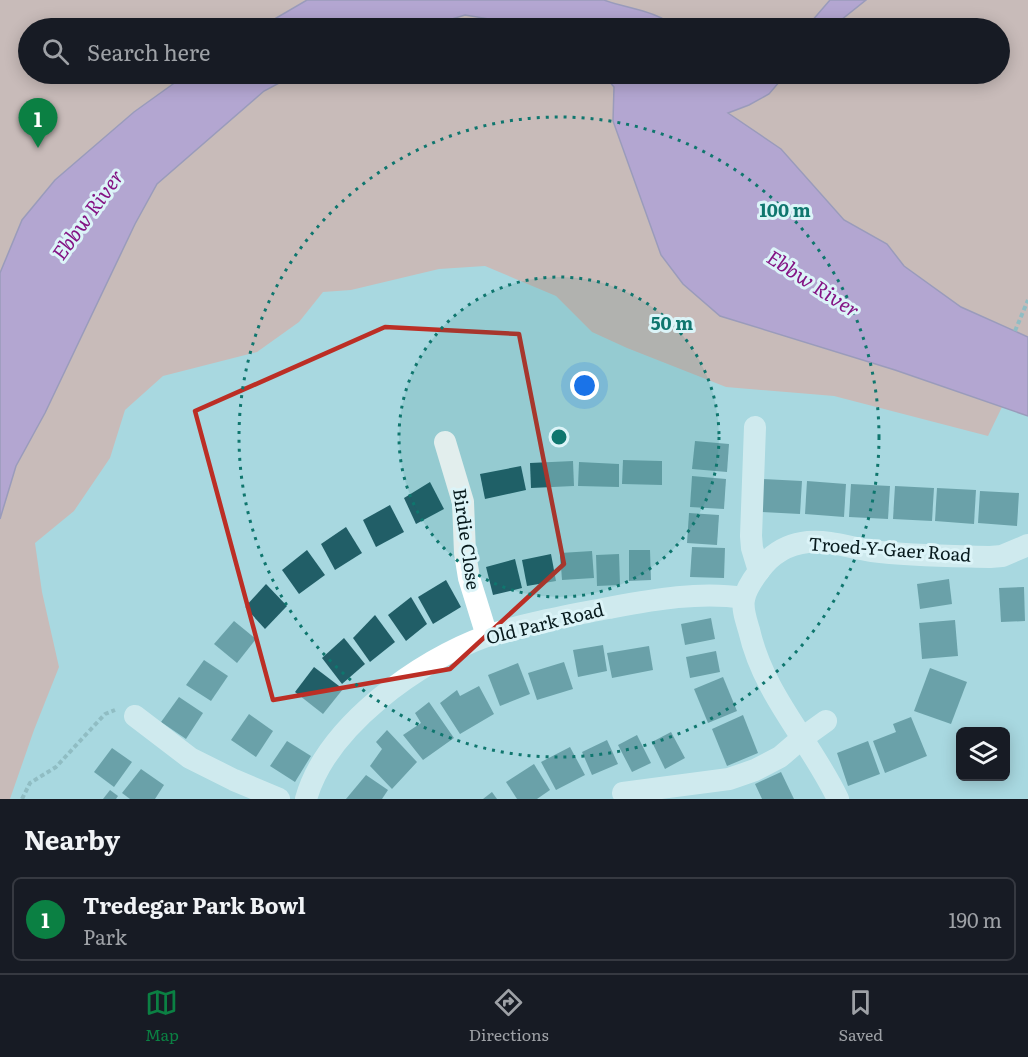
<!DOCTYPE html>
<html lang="en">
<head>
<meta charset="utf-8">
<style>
	body { margin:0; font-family:Literata,serif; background:#20242c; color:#f1f3f6 }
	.controls { position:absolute; right:18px; bottom:18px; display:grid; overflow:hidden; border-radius:9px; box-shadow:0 3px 15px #0003 }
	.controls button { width:54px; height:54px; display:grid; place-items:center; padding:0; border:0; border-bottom:2px solid #363941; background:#171b24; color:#f1f3f6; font:30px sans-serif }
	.you { position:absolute; left:585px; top:386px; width:21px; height:21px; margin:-15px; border:4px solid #fff; border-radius:50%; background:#1a73e8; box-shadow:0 0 0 9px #1a73e833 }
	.badge { display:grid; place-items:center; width:39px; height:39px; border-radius:50%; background:#0b8043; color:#fff; font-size:20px; font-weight:700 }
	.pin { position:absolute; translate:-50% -50px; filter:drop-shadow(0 2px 3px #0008) }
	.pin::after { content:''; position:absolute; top:32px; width:21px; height:18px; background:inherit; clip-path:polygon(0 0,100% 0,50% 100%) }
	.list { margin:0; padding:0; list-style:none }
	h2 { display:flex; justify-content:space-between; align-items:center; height:78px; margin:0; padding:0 24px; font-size:26px }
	h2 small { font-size:20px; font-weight:400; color:#9ea1a6 }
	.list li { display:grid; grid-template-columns:39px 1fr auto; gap:18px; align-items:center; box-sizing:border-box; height:84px; margin:0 12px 12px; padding:0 12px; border:2px solid #363941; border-radius:9px }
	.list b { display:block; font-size:22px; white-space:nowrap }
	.list p { margin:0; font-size:20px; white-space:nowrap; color:#9ea1a6 }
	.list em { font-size:20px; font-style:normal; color:#9ea1a6 }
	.icon { flex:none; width:33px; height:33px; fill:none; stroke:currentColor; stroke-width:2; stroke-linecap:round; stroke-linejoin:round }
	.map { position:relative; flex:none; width:1028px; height:799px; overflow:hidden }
	.search { position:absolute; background:#171b24; box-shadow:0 3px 15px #0003; left:18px; right:18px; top:18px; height:66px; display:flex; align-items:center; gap:15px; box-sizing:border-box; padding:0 21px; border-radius:33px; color:#9ea1a6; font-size:22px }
	.sheet { height:174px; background:#171b24 }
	nav { display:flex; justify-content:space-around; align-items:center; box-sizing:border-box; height:84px; border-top:2px solid #363941; background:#171b24; font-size:16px; color:#9ea1a6 }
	nav a { display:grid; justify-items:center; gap:3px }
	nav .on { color:#0b8043 }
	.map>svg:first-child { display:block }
	.green { fill:#f0978a }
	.water { fill:#c269bf; stroke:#8a518e; stroke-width:1.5 }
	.building { fill:#215e67 }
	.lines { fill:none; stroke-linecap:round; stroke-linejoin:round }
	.path { stroke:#749ba1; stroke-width:4; stroke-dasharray:4.5 3; stroke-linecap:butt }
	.minor { stroke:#fff; stroke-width:22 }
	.marked { fill:none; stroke:#bc2e25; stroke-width:4.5; stroke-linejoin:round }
	.ring { fill:none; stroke:#0f766e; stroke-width:3; stroke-dasharray:3 6 }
	.labels { text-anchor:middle; stroke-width:6; stroke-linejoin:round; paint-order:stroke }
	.street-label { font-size:18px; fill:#071a1d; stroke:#dcf4f8 }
	.water-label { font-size:20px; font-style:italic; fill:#841484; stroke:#dcf4f8 }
	.centre { fill:#0f766e; stroke:#dcf4f8; stroke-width:3 }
	.ring-label { font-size:18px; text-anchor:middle; font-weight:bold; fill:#0f766e; stroke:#dcf4f8; stroke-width:6; stroke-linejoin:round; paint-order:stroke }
</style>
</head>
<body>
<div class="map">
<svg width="1028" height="799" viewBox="0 0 1028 799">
	<rect width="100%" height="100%" fill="#a8d8e0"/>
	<g class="green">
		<polygon points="0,0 307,0 259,28 28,28 28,74 187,74 134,112 55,180 22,220 0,273"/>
		<polygon points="604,0 830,0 811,22 803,28 676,28 668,21"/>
		<path d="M866,0H1028V337L961,307L904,266L887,244L844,220L817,189L727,113C757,103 766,97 786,74H1000V28H831Z"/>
		<polygon points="465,15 542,28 422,28"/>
		<polygon points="296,74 603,74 614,87 613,121 661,255 895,370 1002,407 988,436 834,396 726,387 627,348 592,332 556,296 485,266 439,269 351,290 323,292 299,322 257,352 163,376 125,410 110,458 74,511 35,543 42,592 59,667 34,730 10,799 0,799 0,519 16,466 45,413 135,224 157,184 264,91"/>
	</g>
	<g class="water">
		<path d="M307,0H604C628,9 656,10 676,28H542L465,15L422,28H259Z"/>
		<polygon points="830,0 866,0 831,28 803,28 811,22"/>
		<polygon points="187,74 296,74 264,91 157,184 135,224 45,413 16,466 0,519 0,273 22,220 55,180 134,112"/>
		<polygon points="603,74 786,74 769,94 749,105 728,113 781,149 844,220 887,244 904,266 961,307 1028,337 1028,416 895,370 720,316 683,284 661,255 613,121 614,87"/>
	</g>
	<g class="building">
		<polygon points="695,441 729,444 727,472 692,469"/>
		<polygon points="623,460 662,461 662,485 622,484"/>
		<polygon points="573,461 574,486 531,488 530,463"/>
		<polygon points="579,462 619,464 619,487 578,486"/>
		<polygon points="521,466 526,490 485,499 480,474"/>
		<polygon points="692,476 726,479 724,509 690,507"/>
		<polygon points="763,479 802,481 800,514 761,512"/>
		<polygon points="807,481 846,484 844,517 805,514"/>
		<polygon points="430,482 444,509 416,524 404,498"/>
		<polygon points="851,484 890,486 888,519 849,517"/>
		<polygon points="895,486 934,488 932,521 893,519"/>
		<polygon points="937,488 976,490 974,524 935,521"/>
		<polygon points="980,491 1019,493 1017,526 978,523"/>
		<polygon points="390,505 404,532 376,547 363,520"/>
		<polygon points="689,513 719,515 717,545 687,543"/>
		<polygon points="346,527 362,553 335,570 321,544"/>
		<polygon points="692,547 725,548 724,578 690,577"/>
		<polygon points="307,550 325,575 299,594 282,570"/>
		<polygon points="629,550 650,550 651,580 629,581"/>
		<polygon points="592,551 594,578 562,580 560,553"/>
		<polygon points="551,554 556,581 527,586 522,560"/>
		<polygon points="619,554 620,585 597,586 596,555"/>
		<polygon points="515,559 522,588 493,595 486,567"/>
		<polygon points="949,579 952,604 920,609 917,584"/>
		<polygon points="446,580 461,607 433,624 418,597"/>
		<polygon points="266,584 287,606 265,629 245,607"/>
		<polygon points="1024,587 1025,621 1001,622 999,588"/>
		<polygon points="411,597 427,624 406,641 388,615"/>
		<polygon points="375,615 395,642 370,662 353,638"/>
		<polygon points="711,618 715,639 685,645 681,624"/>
		<polygon points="955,620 958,656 922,659 919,623"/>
		<polygon points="234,621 256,639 237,663 214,644"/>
		<polygon points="344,638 365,664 342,684 322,658"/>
		<polygon points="603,645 607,671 578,677 573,650"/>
		<polygon points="649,646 653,670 612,678 607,653"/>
		<polygon points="716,651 720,672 690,678 686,657"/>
		<polygon points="204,660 228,676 211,701 186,685"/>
		<polygon points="564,662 573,689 537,700 528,673"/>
		<polygon points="518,663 530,694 500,706 488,675"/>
		<polygon points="314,667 343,689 323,714 295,692"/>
		<polygon points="930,668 967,682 951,724 914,711"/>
		<polygon points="723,677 737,711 708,723 694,689"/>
		<polygon points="479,686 494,714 460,734 440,703 457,690 460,696"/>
		<polygon points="179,697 203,713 186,739 161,722"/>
		<polygon points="429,702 454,738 423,760 403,735 421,723 415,713"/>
		<polygon points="249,714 273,731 256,757 231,740"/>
		<polygon points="743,715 758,753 727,766 712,729"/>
		<polygon points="911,717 927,756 885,773 873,741 896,732 893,724"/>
		<polygon points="387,730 417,762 392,789 370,766 382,749 376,742"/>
		<polygon points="671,732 685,758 665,769 652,742"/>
		<polygon points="637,735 651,763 632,772 618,745"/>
		<polygon points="607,740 618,764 592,775 582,752"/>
		<polygon points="287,741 311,756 295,782 270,766"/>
		<polygon points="868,741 880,774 848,786 837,753"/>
		<polygon points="570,747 585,775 556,790 541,762"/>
		<polygon points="112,748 132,762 114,787 94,772"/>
		<polygon points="534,764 550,790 537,799 517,799 506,782"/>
		<polygon points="141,769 164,785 155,799 130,799 122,793"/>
		<polygon points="781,772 794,799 762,799 755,784"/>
		<polygon points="366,775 388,790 382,799 346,799"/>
		<polygon points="110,790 118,796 116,799 103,799"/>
		<polygon points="492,792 497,799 483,799"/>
	</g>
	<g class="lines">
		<g class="path">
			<polyline points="1015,331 1028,300"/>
			<polyline points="22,799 30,783 56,767 105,714 115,710"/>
		</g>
		<g class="minor">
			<polyline points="755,427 751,536 752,548 759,571"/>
			<polyline points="445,442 463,502 465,553 469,578 487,636"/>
			<polyline points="135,716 190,758 234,780 279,799"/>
			<polyline points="623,793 729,779 755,770 780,757 801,739 826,721"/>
			<path d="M306,799C326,727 419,660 487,636C526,623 568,616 608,608C652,600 699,591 744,598"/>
			<path d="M838,799C810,740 764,696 749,630C746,620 742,609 744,599C746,589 753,579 759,571C771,554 788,544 808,542C830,540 851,548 872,551C911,556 951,556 990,557L1002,556L1028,545"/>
		</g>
	</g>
	<path d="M0 0H1028V799H0ZM385,327L519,334L564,564L450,669L273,700L195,411Z" fill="#a8d8e0" fill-opacity=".55" fill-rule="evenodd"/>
	<path class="marked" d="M385,327L519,334L564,564L450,669L273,700L195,411Z"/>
	<circle cx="559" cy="437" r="160" fill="#0f766e" fill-opacity=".12"/>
	<g class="ring">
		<circle cx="559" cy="437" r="160"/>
		<circle cx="559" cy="437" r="320"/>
	</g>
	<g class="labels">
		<g class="street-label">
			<text transform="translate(466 539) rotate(82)" y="6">Birdie Close</text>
			<text transform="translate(890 550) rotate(4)" y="6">Troed-Y-Gaer Road</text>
			<text transform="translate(545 624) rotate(-14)" y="6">Old Park Road</text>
		</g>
		<g class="water-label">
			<text transform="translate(88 215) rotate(-54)" y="7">Ebbw River</text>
			<text transform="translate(813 284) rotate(33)" y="7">Ebbw River</text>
		</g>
	</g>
	<circle cx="559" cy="437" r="9" class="centre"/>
	<g class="ring-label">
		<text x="785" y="217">100 m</text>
		<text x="672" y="330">50 m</text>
	</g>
</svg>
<div class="controls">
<button><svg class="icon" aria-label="layers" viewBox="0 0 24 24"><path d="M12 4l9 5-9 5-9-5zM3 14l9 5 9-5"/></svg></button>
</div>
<div class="you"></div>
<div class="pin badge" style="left:38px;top:148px">1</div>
<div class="search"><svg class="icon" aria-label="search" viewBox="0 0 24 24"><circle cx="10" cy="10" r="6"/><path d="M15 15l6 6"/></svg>Search here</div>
</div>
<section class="sheet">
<h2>Nearby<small></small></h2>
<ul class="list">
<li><span class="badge">1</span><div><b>Tredegar Park Bowl</b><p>Park</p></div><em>190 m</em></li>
</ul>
</section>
<nav>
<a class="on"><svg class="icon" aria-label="map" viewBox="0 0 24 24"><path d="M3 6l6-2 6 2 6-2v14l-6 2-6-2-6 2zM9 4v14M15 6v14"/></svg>Map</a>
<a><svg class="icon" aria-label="directions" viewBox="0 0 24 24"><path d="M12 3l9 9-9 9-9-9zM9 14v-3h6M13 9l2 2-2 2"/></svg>Directions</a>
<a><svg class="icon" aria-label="saved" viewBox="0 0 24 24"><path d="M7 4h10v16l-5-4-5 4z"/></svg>Saved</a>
</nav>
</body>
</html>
